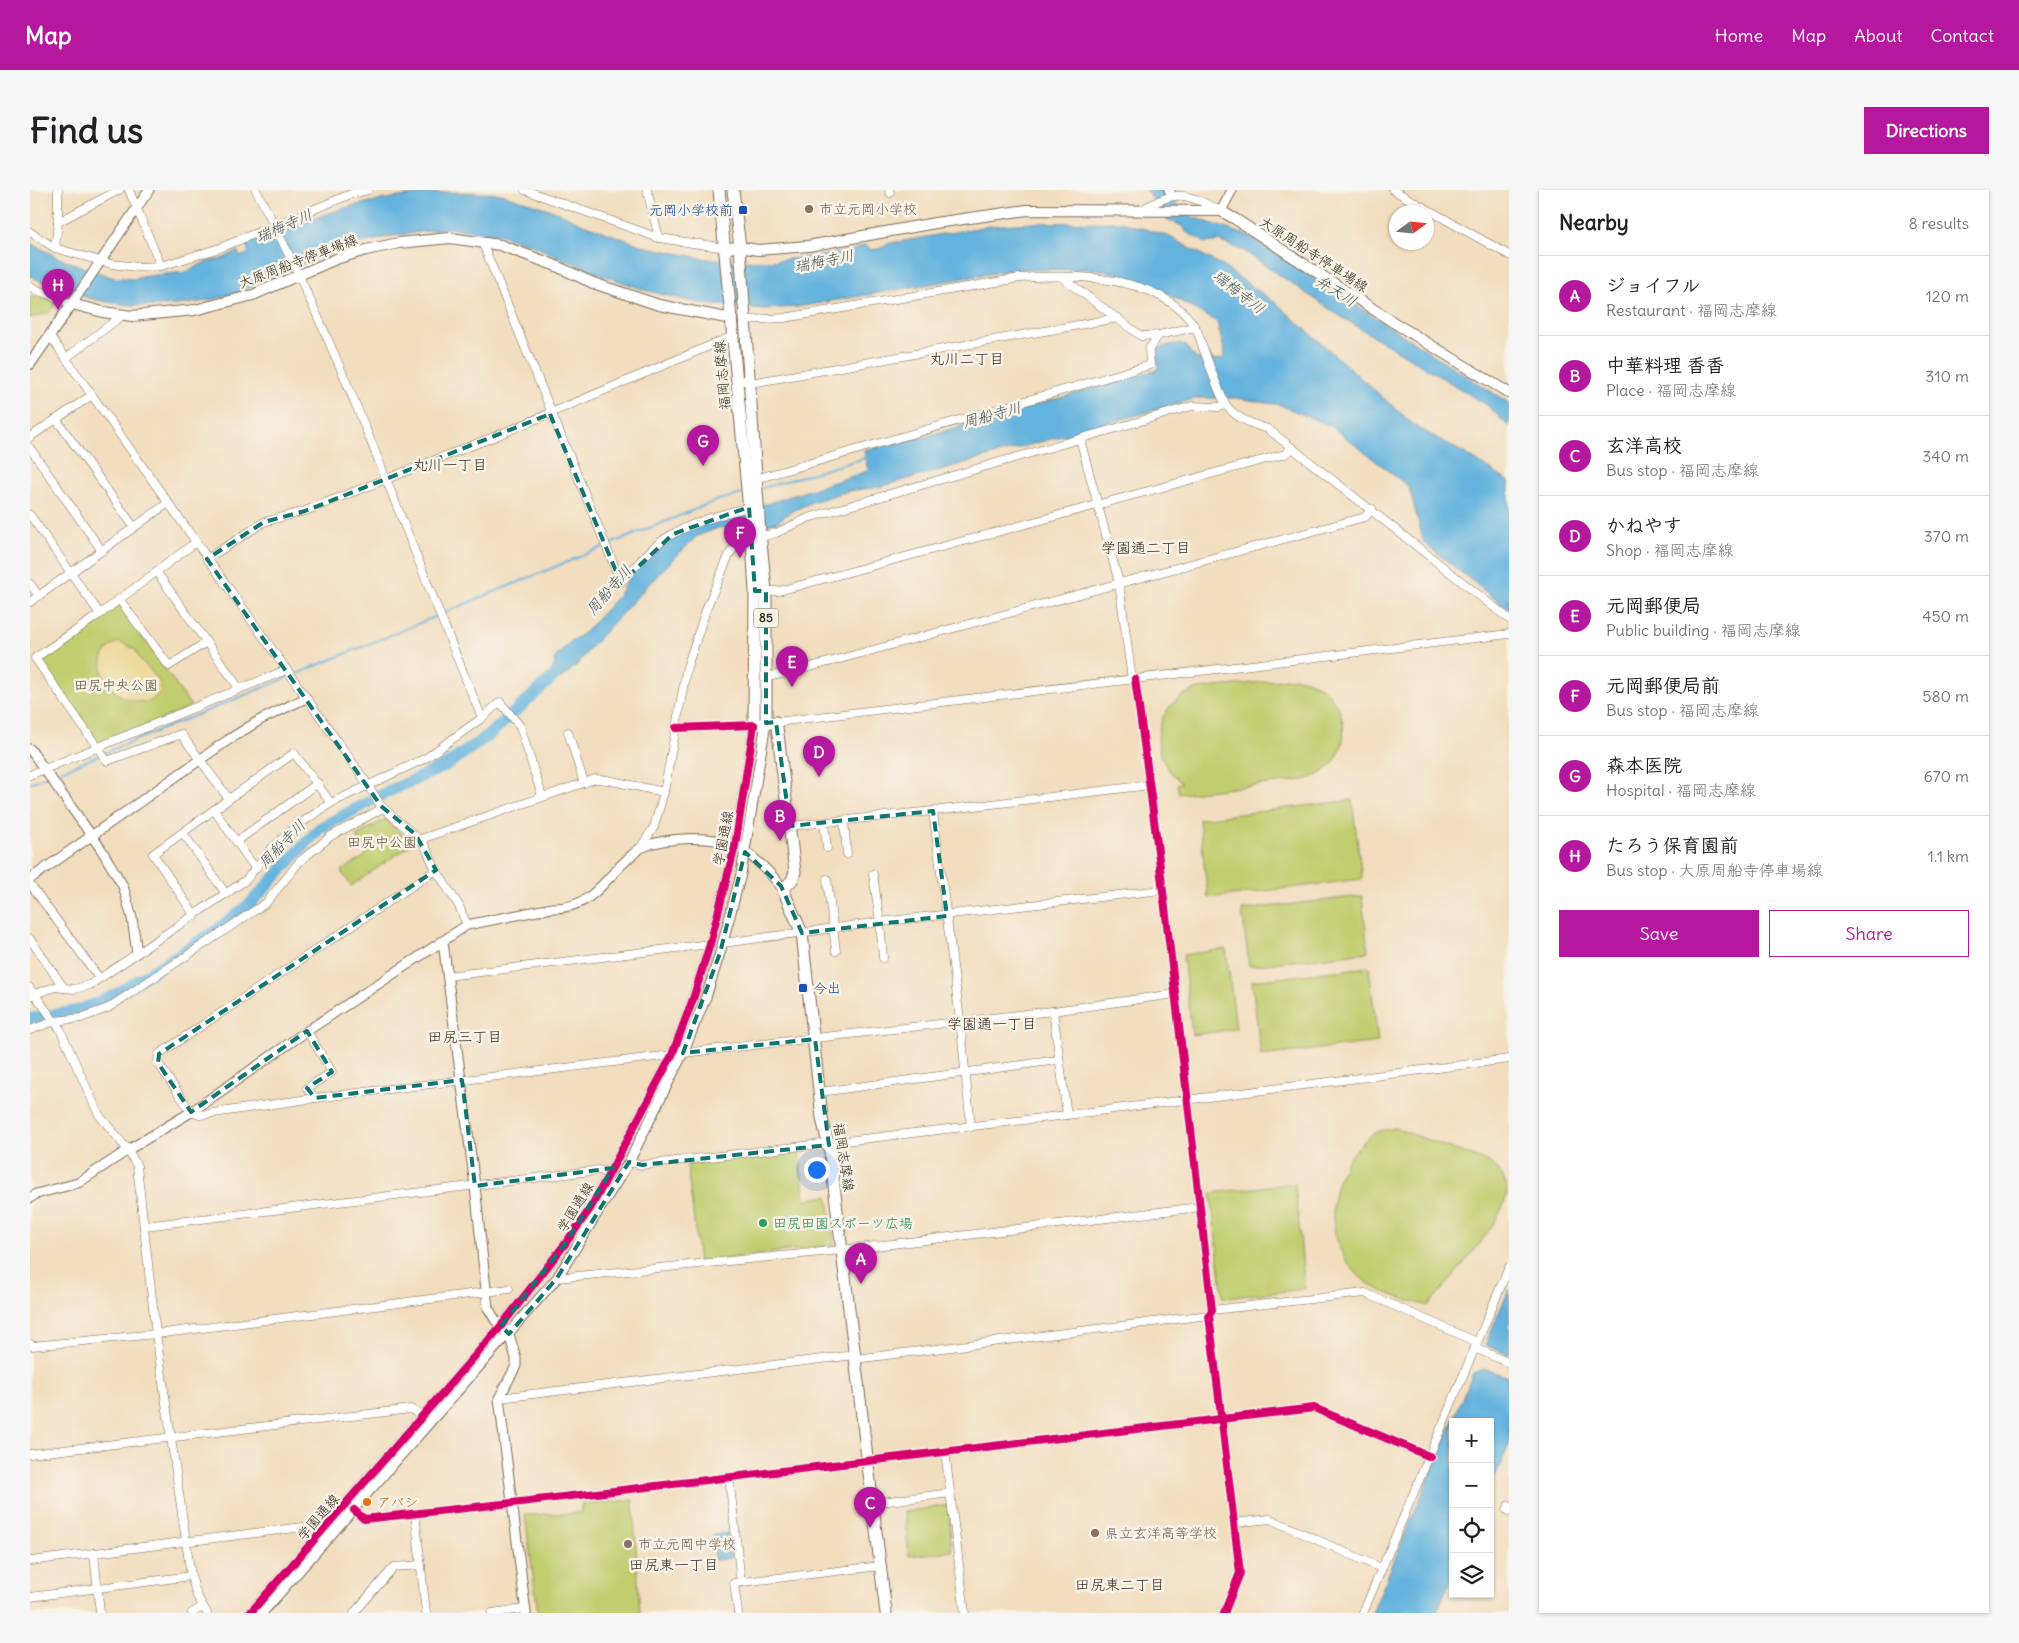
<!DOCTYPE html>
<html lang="en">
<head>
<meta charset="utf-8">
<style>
	body { margin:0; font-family:Delius,"Klee One",sans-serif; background:#f6f6f6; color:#202124 }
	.controls { position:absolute; right:15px; bottom:15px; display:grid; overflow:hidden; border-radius:0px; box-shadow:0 1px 4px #0004 }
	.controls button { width:45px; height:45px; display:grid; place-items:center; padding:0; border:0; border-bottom:1px solid #e0e0e0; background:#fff; color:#202124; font:25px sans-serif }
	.compass { position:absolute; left:1359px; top:15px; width:45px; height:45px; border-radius:50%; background:#fff; box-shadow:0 1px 4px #0004; rotate:75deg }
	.you { position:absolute; left:786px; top:979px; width:18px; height:18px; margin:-12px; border:4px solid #fff; border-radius:50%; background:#1a73e8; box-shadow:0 0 0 8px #1a73e833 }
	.badge { display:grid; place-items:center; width:32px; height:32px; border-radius:50%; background:#b5179e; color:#fff; font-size:16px; font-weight:700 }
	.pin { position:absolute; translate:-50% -41px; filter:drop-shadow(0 1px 2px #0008) }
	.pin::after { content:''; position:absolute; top:26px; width:18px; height:15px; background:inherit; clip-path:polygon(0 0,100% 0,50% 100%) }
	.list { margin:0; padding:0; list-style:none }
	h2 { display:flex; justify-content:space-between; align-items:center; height:65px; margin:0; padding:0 20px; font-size:21px }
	h2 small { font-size:16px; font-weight:400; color:#757577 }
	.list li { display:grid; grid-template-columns:32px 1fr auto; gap:15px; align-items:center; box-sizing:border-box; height:80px; padding:0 20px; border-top:1px solid #e0e0e0 }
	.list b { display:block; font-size:19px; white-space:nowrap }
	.list p { margin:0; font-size:16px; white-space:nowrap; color:#757577 }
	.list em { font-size:16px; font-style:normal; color:#757577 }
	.actions { display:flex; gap:10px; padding:15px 20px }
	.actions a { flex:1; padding:11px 0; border:1px solid #b5179e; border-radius:0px; text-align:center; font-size:18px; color:#b5179e }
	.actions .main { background:#b5179e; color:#fff }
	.icon { flex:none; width:28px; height:28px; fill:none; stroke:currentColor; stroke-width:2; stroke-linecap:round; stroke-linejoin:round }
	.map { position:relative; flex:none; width:1479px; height:1423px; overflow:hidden; border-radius:0px }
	header { display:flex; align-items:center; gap:30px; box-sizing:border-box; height:70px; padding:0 25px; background:#b5179e; color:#fff }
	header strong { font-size:24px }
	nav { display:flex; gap:28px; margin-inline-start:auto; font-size:18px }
	.intro { display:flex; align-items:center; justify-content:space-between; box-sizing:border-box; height:120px; padding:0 30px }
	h1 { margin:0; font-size:35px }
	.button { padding:12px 22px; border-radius:0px; background:#b5179e; color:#fff; font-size:18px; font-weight:700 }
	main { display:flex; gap:30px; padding:0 30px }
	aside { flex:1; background:#fff; border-radius:0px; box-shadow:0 1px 4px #0004 }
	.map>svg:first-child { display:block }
	.green { fill:#c1ce70; stroke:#7e7c47 }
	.sand { fill:#eeda9e; stroke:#94825e }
	.water { fill:#63b3de; stroke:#4f6e7e }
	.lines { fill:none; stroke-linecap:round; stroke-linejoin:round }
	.stream { stroke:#63b3de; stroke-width:2 }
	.river { stroke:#63b3de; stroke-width:12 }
	.minor-casing { stroke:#7b6956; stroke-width:9 }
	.tertiary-casing { stroke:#7b6956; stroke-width:11 }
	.secondary-casing { stroke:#7b6956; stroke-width:12 }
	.primary-casing { stroke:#7b6956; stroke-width:13 }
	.minor { stroke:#fff; stroke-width:8 }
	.tertiary { stroke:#fff; stroke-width:9 }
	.secondary { stroke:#fff; stroke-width:10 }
	.primary { stroke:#fff; stroke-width:11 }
	.cycleway-casing { stroke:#f7f3e8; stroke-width:11 }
	.cycleway { stroke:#d6006c; stroke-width:8 }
	.marked { fill:none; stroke:#0f766e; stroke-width:4; stroke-dasharray:10 6; stroke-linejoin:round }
	.education-dot { fill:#8d6e63; stroke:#f7f3e8; stroke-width:2 }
	.transit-dot { fill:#1a4fb4; stroke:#f7f3e8; stroke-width:2 }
	.leisure-dot { fill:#2e9e5b; stroke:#f7f3e8; stroke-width:2 }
	.food-dot { fill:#e8710a; stroke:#f7f3e8; stroke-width:2 }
	.labels { text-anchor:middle; stroke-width:5; stroke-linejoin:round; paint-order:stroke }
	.shield { fill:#f7f3e8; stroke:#73665b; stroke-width:1 }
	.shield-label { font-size:12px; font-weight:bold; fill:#3b2a1e }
	.education-label { font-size:14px; fill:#785e54; stroke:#f7f3e8; text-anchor:start }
	.transit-label { font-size:14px; fill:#164399; stroke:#f7f3e8; text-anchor:end }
	.street-label { font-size:14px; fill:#3b2a1e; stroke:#f7f3e8 }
	.park-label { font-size:14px; fill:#5c5332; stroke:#f7f3e8 }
	.leisure-label { font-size:14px; fill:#27864d; stroke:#f7f3e8; text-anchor:start }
	.food-label { font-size:14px; fill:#c56008; stroke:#f7f3e8; text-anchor:start }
	.water-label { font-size:15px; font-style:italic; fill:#475358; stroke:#f7f3e8 }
	.neighbourhood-label { font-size:15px; fill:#3b2a1e; stroke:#f7f3e8 }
</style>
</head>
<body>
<header>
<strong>Map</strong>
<nav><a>Home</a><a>Map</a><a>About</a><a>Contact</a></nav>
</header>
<div class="intro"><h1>Find us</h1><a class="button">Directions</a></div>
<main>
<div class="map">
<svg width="1479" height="1423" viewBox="0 0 1479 1423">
	<rect width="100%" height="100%" fill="#f7f3e8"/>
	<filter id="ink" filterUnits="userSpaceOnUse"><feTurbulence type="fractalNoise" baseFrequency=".02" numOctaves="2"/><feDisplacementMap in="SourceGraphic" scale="10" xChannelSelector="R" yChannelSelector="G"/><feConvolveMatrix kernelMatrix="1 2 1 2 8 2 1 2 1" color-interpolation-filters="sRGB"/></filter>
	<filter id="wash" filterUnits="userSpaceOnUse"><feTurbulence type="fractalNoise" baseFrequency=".0096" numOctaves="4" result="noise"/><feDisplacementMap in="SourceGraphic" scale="20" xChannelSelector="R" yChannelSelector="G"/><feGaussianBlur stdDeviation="1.12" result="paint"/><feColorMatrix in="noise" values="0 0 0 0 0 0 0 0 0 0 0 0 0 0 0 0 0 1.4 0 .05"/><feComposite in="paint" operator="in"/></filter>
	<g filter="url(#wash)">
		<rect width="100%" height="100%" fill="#f2ddbe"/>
		<g class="green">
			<polygon points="0,105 3,106 26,112 19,123 0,128"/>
			<polygon points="88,413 161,516 69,556 9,469"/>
			<path d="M1267,488C1325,497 1331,579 1273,590L1149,604L1147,594L1152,593C1114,565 1123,511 1169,499Z"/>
			<polygon points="1322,610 1332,689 1178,708 1169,629"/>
			<polygon points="356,629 379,651 379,656 321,696 311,681 334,667 336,664 326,646"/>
			<polygon points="1332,706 1338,762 1219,776 1212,720"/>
			<polygon points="1196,759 1206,839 1162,845 1153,765"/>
			<polygon points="1339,777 1348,852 1231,866 1222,791"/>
			<path d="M1365,938L1458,972C1470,980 1479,992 1476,1007C1470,1036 1418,1091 1398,1116C1375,1109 1353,1105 1334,1090C1292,1057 1294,989 1331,954C1335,951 1339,946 1343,944C1349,940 1358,940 1365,938Z"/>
			<polygon points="769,960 775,1010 798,1006 804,1055 669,1072 657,975"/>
			<polygon points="1265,993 1275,1099 1193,1108 1181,1003"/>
			<polygon points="603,1310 610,1423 508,1423 495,1325 551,1323 551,1315"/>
			<polygon points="918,1315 922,1361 879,1366 874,1322"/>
		</g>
		<path class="sand" d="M89,452L105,459L110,469L129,490L131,501L121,511C80,519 52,466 89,452Z"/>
		<g class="water">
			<polygon points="1117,0 1133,0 1138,7 1163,27 1218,46 1479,213 1479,237 1457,215 1310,126 1214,61 1189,51 1176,53 1156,42 1154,37 1136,29"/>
			<path d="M419,2L472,4L525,21L553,34L616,57L676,69L741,71L791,66L824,60L835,55L842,60L851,58L856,54L958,36L1001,33L1091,32L1138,46L1191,75L1247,114L1385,236L1436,264L1479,292V420L1394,353L1379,297L1301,236L1250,215L1207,208H1168L849,297L818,301L782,312L759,323L747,332L702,342L691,337L667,346L619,394L559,459L548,474L534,486L513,499L506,496L519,485L525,474L524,469L540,452L555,442L588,406L599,388L617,369L635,352L656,340L838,281L834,260L893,247L1127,180L1129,176L1125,161C1132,155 1146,153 1156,155C1165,174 1174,170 1193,169L1195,163L1187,132L1126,97L1094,85L1065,79L981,80L767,117L734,119L675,114L655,110L615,100L569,84L504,56L468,44L418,38L361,46L316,57L275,72L240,90L238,88L226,93L225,96C150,126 72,122 0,86V53L31,69L81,87L104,89L117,86L156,82L176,72L192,69L208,61L210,67L219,63L216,54L227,47L232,50L239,48C258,41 277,31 296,24C336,10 377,5 419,2Z"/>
			<polygon points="1479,1099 1479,1165 1455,1155"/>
			<polygon points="1454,1179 1479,1187 1479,1255 1460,1298 1460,1232 1423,1232 1423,1385 1406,1423 1342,1423 1443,1183"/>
			<polygon points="698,1343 701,1368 685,1370 683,1345"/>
		</g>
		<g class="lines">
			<g class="stream">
				<polyline points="732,298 838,267"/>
				<polyline points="578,355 688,310 713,304"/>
				<polyline points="411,424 573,357"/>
				<polyline points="264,485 407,426"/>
				<polyline points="74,563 259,487"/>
				<polyline points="21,585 70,565"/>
				<polyline points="0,593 16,586"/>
			</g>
			<polyline class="river" points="0,829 47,821 70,812 92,801 188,739 220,714 290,638 355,603 415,576 459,545 522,488"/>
		</g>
	</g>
	<g filter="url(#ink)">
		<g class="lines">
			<defs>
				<g id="minor">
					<polyline points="28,0 28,32"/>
					<polyline points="99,0 131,76"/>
					<path d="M226,0C316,169 378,352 452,528"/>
					<polyline points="495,0 629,48 696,58"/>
					<polyline points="617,0 629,48"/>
					<polyline points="859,0 860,3"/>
					<polyline points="1363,0 1479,65"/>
					<path d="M1111,20C1147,0 1152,2 1189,20"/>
					<polyline points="0,42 25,58 81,74 109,77 131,76 190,58 321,4 338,0"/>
					<path d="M452,52L588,385L592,391C605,378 617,361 633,350C658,333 690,325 719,317"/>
					<polyline points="25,58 28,32 89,0"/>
					<polyline points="1031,87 1111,146 1129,145 1165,137"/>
					<polyline points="0,97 42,114"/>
					<path d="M715,130L754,128L990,88C1044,84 1131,84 1165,137C1169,143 1171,152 1173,158C1179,173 1188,202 1196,215C1205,228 1224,235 1238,239L1479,429"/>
					<polyline points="20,146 332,586 351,616 394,654 406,680 429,716 437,735"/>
					<polyline points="36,168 93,125"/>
					<polyline points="707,189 721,193 1088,128"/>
					<polyline points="26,229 104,337"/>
					<polyline points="0,247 62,205"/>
					<polyline points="1050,249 1089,393 1102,490"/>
					<polyline points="0,258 72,361"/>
					<polyline points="726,289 1120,175 1119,159 1129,145"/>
					<polyline points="0,325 70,424"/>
					<polyline points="730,347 746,343 778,328 1162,216 1189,217 1196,215"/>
					<polyline points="177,369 234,332 275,321 466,246 703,146"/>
					<polyline points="126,381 209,498"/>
					<polyline points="0,394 9,406"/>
					<polyline points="733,401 749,401 1255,264 1263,258"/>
					<polyline points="89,409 139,476 175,453"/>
					<polyline points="0,412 138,313"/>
					<polyline points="737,487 769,480 1335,327 1342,319"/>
					<path d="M1105,489C1135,699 1157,910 1182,1120L1179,1125L1210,1383L1194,1423"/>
					<polyline points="746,532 1479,444"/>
					<polyline points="646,538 724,535"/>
					<polyline points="538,542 554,593"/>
					<polyline points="0,585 256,480"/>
					<polyline points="199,609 264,563 301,613"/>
					<polyline points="184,620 225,678"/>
					<polyline points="903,621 930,830 941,937"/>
					<polyline points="814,631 817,664"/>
					<polyline points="794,633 797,658"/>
					<polyline points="760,636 903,621 1120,595"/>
					<polyline points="153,643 196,704"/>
					<polyline points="391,649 565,589 577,590 634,602"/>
					<polyline points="207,651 288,593"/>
					<polyline points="611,657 624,637 634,602 657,477 677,417 700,363 705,357 722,352"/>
					<polyline points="406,680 129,864 128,873 161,922 170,925 285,908 642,865"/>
					<polyline points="843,684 850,732 853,768"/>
					<polyline points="797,689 806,761"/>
					<polyline points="0,694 69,788"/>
					<polyline points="165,726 123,664 199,609 151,544 77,571 5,468 70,424 166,352"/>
					<polyline points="0,749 34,798 25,797 2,805"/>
					<polyline points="693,753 850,732 1132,700"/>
					<polyline points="417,786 680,754"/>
					<polyline points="0,798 30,839 69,925 98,960 107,976 126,1144 161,1386 167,1406 177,1423"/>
					<polyline points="34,798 44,799 60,795 216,690 241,659 265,637 301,613 396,568 452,528 470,512 490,536 512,606"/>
					<polyline points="1023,821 1037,925"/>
					<polyline points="0,840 25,831 51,828 78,818 236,713 270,671 301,646 353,618"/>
					<polyline points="277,841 302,882 277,898 285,908"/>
					<polyline points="653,863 1023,821 1145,804"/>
					<polyline points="790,902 1028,870"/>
					<polyline points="599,972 612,975 1037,925 1479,869"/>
					<polyline points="115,1036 569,980 579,984"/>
					<polyline points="527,1088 812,1060 1170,1017"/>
					<polyline points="1182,1120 1335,1103 1447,1152"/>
					<polyline points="0,1154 2,1156 126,1144 479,1099"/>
					<polyline points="1445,1158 1479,1173"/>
					<polyline points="825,1169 1179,1125"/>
					<polyline points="469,1208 825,1165"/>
					<polyline points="915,1261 935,1423"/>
					<polyline points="0,1264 381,1219 392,1227"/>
					<polyline points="699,1287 711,1392"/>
					<polyline points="843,1313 921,1303"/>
					<polyline points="1479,1315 1477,1320 1479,1321"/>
					<polyline points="324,1320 334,1329 482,1313 1284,1218 1401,1267"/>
					<polyline points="385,1323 396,1423"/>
					<polyline points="1204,1333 1240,1329 1351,1378"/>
					<polyline points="64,1363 70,1423"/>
					<polyline points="0,1371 273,1337 287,1348"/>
					<polyline points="0,1407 161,1386"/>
					<polyline points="162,1423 172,1417"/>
					<polyline points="324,1423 364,1377 391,1375"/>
					<polyline points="462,1423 495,1419"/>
					<polyline points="708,1423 704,1393 850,1376"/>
					<polyline points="1333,1423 1479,1077"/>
				</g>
				<g id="tertiary">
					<polyline points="1139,0 1140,1"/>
					<polyline points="1191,21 1202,0"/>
					<polyline points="45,109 119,0"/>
					<polyline points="0,559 71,659 93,696 102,728 107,763"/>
					<polyline points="0,689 198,550 230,530 276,508"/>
					<polyline points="413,752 445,996 458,1118 466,1131 479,1144 486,1168 486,1176 469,1208 496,1423"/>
					<path d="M0,1008L6,1004L48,993L98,960L161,922L277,841L437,735L522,718C563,719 573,689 601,666C604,663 608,659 613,657C636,647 683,645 706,656C720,663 745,686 753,700"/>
					<polyline points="220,1423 471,1136 535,1054 560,1019 579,984 642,865 663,809 680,754 705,656 724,535"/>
					<polyline points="232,1423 527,1088 599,972 653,863 676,807 690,763 711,684 736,533"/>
				</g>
				<g id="secondary">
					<polyline points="696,58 710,57 728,60 778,56 905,33 997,20 1191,21 1205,29 1363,132 1479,203"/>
					<polyline points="42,114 73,122 102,126 165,120 223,105 306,69 336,60 369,53 420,48 470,55 524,75 563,93 629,115 702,129"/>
					<polyline points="0,174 45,109"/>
				</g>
				<g id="primary">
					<polyline points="689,0 722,352 725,401 724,535 746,532 748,544 765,682 762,690 753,700 772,743 792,928 800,963 856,1423"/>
					<polyline points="703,0 710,57 730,343 736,401 736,533"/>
				</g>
			</defs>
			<use href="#minor" class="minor-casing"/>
			<use href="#tertiary" class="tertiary-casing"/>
			<use href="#secondary" class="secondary-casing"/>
			<use href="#primary" class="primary-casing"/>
			<use href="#minor" class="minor"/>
			<use href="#tertiary" class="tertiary"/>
			<use href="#secondary" class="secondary"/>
			<use href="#primary" class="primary"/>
			<defs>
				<g id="cycleway">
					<path d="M1105,489C1135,699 1157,910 1182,1120L1179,1125L1210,1383L1194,1423"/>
					<polyline points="324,1320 334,1329 482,1313 1284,1218 1401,1267"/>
					<polyline points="220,1423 471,1136 535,1054 560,1019 579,984 642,865 663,809 680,754 705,656 724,535 646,538"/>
				</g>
			</defs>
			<use href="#cycleway" class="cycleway-casing"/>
			<use href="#cycleway" class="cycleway"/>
		</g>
	</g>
	<path class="marked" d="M520,224L591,393L643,344L719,317L725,401H736V533L746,532L760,636L903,621L917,726L772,743L751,696L715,662L690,763L653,863L785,849L799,955L612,975L599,972L527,1088L479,1144L471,1136L535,1054L583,978L445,996L432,890L285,908L277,898L302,882L277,841L161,922L128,873L129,864L406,680L385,644L351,616L177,369L234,332L275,321Z"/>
	<g class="education-dot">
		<circle cx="779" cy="19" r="5"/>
		<circle cx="1065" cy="1343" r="5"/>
		<circle cx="598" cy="1354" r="5"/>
	</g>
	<g class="transit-dot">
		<rect x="708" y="15" width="10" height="10" rx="2.5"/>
		<rect x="768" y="793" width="10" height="10" rx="2.5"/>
	</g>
	<circle class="leisure-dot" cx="733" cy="1033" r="5"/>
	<circle class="food-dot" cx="337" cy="1312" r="5"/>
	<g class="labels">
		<rect class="shield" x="723.5" y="418.5" width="25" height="19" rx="4"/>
		<g class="shield-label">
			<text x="736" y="432">85</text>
		</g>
		<g class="education-label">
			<text x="789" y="24">市立元岡小学校</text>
			<text x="1075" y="1348">県立玄洋高等学校</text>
			<text x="608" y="1359">市立元岡中学校</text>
		</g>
		<g class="transit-label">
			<text x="703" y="25">元岡小学校前</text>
			<text x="783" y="803" text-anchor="start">今出</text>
		</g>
		<g class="street-label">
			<text transform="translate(1284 64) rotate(33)" y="5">大原周船寺停車場線</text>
			<text transform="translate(268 71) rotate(-21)" y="5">大原周船寺停車場線</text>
			<text transform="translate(692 185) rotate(-95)" y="5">福岡志摩線</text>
			<text transform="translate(693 648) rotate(-79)" y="5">学園通線</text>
			<text transform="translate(814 967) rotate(81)" y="5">福岡志摩線</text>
			<text transform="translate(545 1017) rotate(-58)" y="5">学園通線</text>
			<text transform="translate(288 1327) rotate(-49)" y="5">学園通線</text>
		</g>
		<g class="park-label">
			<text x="86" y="500">田尻中央公園</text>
			<text x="352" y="657">田尻中公園</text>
		</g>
		<g class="leisure-label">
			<text x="743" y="1038">田尻田園スポーツ広場</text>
		</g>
		<g class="food-label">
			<text x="347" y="1317">アバシ</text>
		</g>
		<g class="water-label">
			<text transform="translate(254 36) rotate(-24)" y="5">瑞梅寺川</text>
			<text transform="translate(794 71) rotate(-11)" y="5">瑞梅寺川</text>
			<text transform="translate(1306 101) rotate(32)" y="5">弁天川</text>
			<text transform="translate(1209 102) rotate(38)" y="5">瑞梅寺川</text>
			<text transform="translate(962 225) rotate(-15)" y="5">周船寺川</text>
			<text transform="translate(579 400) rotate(-49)" y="5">周船寺川</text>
			<text transform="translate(252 654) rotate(-46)" y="5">周船寺川</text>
		</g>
		<g class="neighbourhood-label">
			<text x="937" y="174">丸川二丁目</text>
			<text x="420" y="280">丸川一丁目</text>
			<text x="1116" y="363">学園通二丁目</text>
			<text x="962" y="839">学園通一丁目</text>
			<text x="435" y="852">田尻三丁目</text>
			<text x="644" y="1380">田尻東一丁目</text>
			<text x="1090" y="1400">田尻東二丁目</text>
		</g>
	</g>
</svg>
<div class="controls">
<button>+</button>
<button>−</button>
<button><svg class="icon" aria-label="locate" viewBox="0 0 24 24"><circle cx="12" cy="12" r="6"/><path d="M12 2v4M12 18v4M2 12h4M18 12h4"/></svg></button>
<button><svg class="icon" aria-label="layers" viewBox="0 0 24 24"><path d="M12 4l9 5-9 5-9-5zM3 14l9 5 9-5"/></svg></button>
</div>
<svg class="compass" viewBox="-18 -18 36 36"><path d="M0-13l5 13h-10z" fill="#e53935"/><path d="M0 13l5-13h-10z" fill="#757577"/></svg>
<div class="you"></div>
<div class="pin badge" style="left:831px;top:1094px">A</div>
<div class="pin badge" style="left:750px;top:651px">B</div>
<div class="pin badge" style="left:840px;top:1338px">C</div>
<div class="pin badge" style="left:789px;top:587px">D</div>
<div class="pin badge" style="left:762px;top:497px">E</div>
<div class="pin badge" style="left:710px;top:368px">F</div>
<div class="pin badge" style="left:673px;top:276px">G</div>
<div class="pin badge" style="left:28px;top:120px">H</div>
</div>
<aside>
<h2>Nearby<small>8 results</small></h2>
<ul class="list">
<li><span class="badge">A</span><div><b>ジョイフル</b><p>Restaurant · 福岡志摩線</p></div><em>120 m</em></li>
<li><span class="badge">B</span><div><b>中華料理 香香</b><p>Place · 福岡志摩線</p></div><em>310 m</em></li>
<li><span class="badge">C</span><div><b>玄洋高校</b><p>Bus stop · 福岡志摩線</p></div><em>340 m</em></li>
<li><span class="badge">D</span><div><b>かねやす</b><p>Shop · 福岡志摩線</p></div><em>370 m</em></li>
<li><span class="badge">E</span><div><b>元岡郵便局</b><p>Public building · 福岡志摩線</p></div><em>450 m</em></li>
<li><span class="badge">F</span><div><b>元岡郵便局前</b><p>Bus stop · 福岡志摩線</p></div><em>580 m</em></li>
<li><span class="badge">G</span><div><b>森本医院</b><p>Hospital · 福岡志摩線</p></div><em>670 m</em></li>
<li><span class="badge">H</span><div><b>たろう保育園前</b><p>Bus stop · 大原周船寺停車場線</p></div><em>1.1 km</em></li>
</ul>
<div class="actions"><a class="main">Save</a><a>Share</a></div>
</aside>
</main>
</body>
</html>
